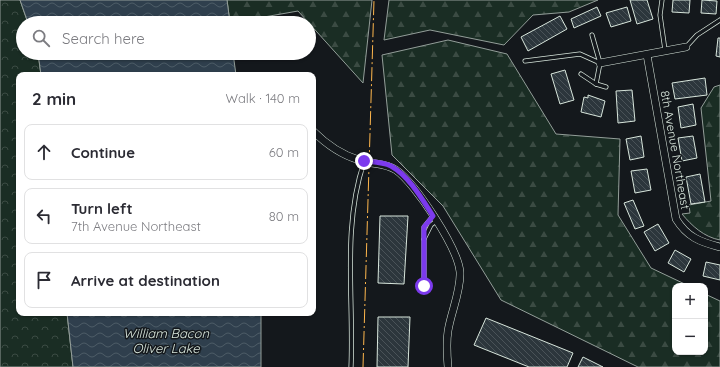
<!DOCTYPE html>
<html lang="en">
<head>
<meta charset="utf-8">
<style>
	body { margin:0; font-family:Quicksand,sans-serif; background:#f2f2f3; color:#2b2b33 }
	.controls { position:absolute; right:12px; bottom:12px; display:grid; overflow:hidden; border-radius:8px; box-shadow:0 1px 3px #0004 }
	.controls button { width:36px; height:36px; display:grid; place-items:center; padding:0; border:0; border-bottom:1px solid #e1e1e2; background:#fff; color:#2b2b33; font:20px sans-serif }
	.stop { position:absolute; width:12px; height:12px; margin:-9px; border:3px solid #7c3aed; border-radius:50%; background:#fff }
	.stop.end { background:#7c3aed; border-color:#fff; box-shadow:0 1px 4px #0008 }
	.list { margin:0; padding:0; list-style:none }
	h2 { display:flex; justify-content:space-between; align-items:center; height:52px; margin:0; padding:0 16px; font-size:17px }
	h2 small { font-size:13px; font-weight:400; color:#7c7c81 }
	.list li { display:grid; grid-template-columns:26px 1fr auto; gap:12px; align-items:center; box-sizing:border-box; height:56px; margin:0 8px 8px; padding:0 8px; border:1px solid #e1e1e2; border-radius:8px }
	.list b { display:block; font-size:15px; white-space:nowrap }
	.list p { margin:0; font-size:13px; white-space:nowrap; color:#7c7c81 }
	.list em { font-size:13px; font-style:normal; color:#7c7c81 }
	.icon { flex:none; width:22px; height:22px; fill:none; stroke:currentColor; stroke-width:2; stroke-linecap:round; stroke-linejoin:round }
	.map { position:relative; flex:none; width:720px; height:367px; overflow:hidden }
	.search { position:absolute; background:#fff; box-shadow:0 1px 3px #0004; left:16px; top:16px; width:300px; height:44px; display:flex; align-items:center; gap:10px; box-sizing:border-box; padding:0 14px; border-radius:22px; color:#7c7c81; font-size:15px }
	.panel { position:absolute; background:#fff; box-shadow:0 1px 3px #0004; left:16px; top:72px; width:300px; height:244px; border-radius:8px }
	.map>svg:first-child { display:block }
	.forest { fill:url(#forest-firs); stroke:#939e99 }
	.park { fill:url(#park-crowns); stroke:#939e99 }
	.water { fill:url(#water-waves); stroke:#939e99 }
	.building { fill:url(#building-back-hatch); stroke:#d8e6dc }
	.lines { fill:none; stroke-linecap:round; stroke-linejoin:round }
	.service-casing { stroke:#d8e6dc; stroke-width:5 }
	.minor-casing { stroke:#d8e6dc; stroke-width:8 }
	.service { stroke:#14181c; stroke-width:3.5 }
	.minor { stroke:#14181c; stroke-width:7 }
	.power { stroke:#ffb74d; stroke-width:1; stroke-dasharray:14 3 2 3; stroke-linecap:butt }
	.route { stroke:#7c3aed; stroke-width:5 }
	.labels { text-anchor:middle; stroke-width:3; stroke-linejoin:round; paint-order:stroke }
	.street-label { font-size:12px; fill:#d8e6dc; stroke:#14181c }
	.water-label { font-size:13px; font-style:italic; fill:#d8e6dc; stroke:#14181c }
</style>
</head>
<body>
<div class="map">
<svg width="720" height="367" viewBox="0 0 720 367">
	<defs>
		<pattern id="forest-firs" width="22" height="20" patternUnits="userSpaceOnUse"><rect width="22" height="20" fill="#1a2d24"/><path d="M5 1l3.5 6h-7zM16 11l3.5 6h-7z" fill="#3b4b43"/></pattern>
		<pattern id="park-crowns" width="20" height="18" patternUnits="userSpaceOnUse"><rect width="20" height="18" fill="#1a2d24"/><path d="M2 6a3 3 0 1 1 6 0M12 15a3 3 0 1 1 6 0" fill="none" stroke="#3b4b43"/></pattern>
		<pattern id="water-waves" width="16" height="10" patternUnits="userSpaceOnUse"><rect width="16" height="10" fill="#2f3f4d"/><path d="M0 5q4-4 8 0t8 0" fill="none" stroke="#4c5b66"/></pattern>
		<pattern id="building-back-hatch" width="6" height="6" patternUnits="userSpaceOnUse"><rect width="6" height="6" fill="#2c363c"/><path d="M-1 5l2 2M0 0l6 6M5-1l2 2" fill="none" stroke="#4a5358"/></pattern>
	</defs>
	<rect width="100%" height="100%" fill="#14181c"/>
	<g class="forest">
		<polygon points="227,0 372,0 363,83 298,11 230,23"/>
		<polygon points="389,0 598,0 569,12 533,15 504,45 430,30 384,40"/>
		<polygon points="448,40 507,54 556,134 620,139 618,215 651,268 689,286 675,286 675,352 705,352 705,294 720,301 720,367 638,367 501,300 443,206 392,155 382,55"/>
		<path d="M720,85V240C704,237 692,226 682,214L690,213L689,205L711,201L701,108L714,87Z"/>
	</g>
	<polygon class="park" points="0,0 20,0 28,23 23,23 23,53 38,53 41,75 19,75 19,313 67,313 73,367 0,367"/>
	<g class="water">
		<polygon points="20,0 227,0 230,23 28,23"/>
		<polygon points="38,53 233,53 236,75 41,75"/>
		<polygon points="67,313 261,313 261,367 73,367"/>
	</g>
	<g class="building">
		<polygon points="630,0 647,0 653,19 637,24"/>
		<polygon points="673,0 690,0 689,13 672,12"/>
		<polygon points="702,0 717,1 716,14 701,13"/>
		<polygon points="597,7 601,16 574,28 571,19"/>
		<polygon points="627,7 631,21 611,27 606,13"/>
		<polygon points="560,16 567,29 528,51 521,37"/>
		<polygon points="718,38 720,38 720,57 716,56"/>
		<polygon points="565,70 574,100 560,104 551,74"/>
		<polygon points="705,78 707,95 675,99 672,83"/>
		<polygon points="632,90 635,121 618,123 616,91"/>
		<polygon points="588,95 605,101 601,117 581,112 584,97 588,98"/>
		<polygon points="693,104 696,125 681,128 678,107"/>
		<polygon points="641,136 644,157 630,160 626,139"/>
		<polygon points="693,136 697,158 682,161 678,138"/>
		<polygon points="647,169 651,190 635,193 631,171"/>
		<polygon points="700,174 705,202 691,204 686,177"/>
		<polygon points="633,200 644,226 635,229 624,203"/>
		<polygon points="380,216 408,216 404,284 378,283"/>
		<polygon points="658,224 669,243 655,251 644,232"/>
		<polygon points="675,250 691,259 684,272 668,263"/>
		<polygon points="706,262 720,265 720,280 703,276"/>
		<polygon points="378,317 410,317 408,367 377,367"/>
		<polygon points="486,318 573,353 567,367 529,367 474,345"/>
		<polygon points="583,357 603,367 578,367"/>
	</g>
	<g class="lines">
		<defs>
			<g id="service">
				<polyline points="662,0 660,15 665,50"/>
				<polyline points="686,47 697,35 720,20"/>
				<polyline points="525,61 580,54 600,63"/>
				<polyline points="581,74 596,84 600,63 592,35"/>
				<polyline points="596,84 606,87"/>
				<polyline points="424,239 431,225 436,221"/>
				<polyline points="424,286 424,227 433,216"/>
				<path d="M351,367C354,299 342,227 364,162"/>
			</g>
			<g id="minor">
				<path d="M647,55L676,219C687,237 700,242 720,247"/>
				<polyline points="600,63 686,47"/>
				<path d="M313,131C325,143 342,155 359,160C372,165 384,162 396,170C415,183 458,248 460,272C461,291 451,312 448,331C446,343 447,355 448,367"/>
			</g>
		</defs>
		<use href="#service" class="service-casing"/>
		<use href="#minor" class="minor-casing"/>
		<use href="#service" class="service"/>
		<use href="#minor" class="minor"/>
		<polyline class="power" points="363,367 374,0"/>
	</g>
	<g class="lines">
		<path class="route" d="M364,161C373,162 383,162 391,166C409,176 422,199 433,216L424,227V286"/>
	</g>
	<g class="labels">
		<g class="street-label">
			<text transform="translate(675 150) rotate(80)" y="4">8th Avenue Northeast</text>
		</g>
		<g class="water-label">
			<text x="166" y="338">William Bacon<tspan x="166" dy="15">Oliver Lake</tspan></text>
		</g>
	</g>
</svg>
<div class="controls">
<button>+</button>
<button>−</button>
</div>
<div class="stop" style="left:424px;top:286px"></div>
<div class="stop end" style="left:364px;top:161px"></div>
<div class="search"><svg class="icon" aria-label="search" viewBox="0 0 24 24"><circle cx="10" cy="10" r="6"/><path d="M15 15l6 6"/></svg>Search here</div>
<section class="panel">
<h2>2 min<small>Walk · 140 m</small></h2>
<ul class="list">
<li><svg class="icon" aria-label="ahead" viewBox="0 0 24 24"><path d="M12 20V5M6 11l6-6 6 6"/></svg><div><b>Continue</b></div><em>60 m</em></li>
<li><svg class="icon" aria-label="left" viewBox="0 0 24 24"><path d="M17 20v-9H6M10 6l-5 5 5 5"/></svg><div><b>Turn left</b><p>7th Avenue Northeast</p></div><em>80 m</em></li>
<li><svg class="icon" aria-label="arrive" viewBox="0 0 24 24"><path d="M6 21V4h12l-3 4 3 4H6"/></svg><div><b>Arrive at destination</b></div></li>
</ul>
</section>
</div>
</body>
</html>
